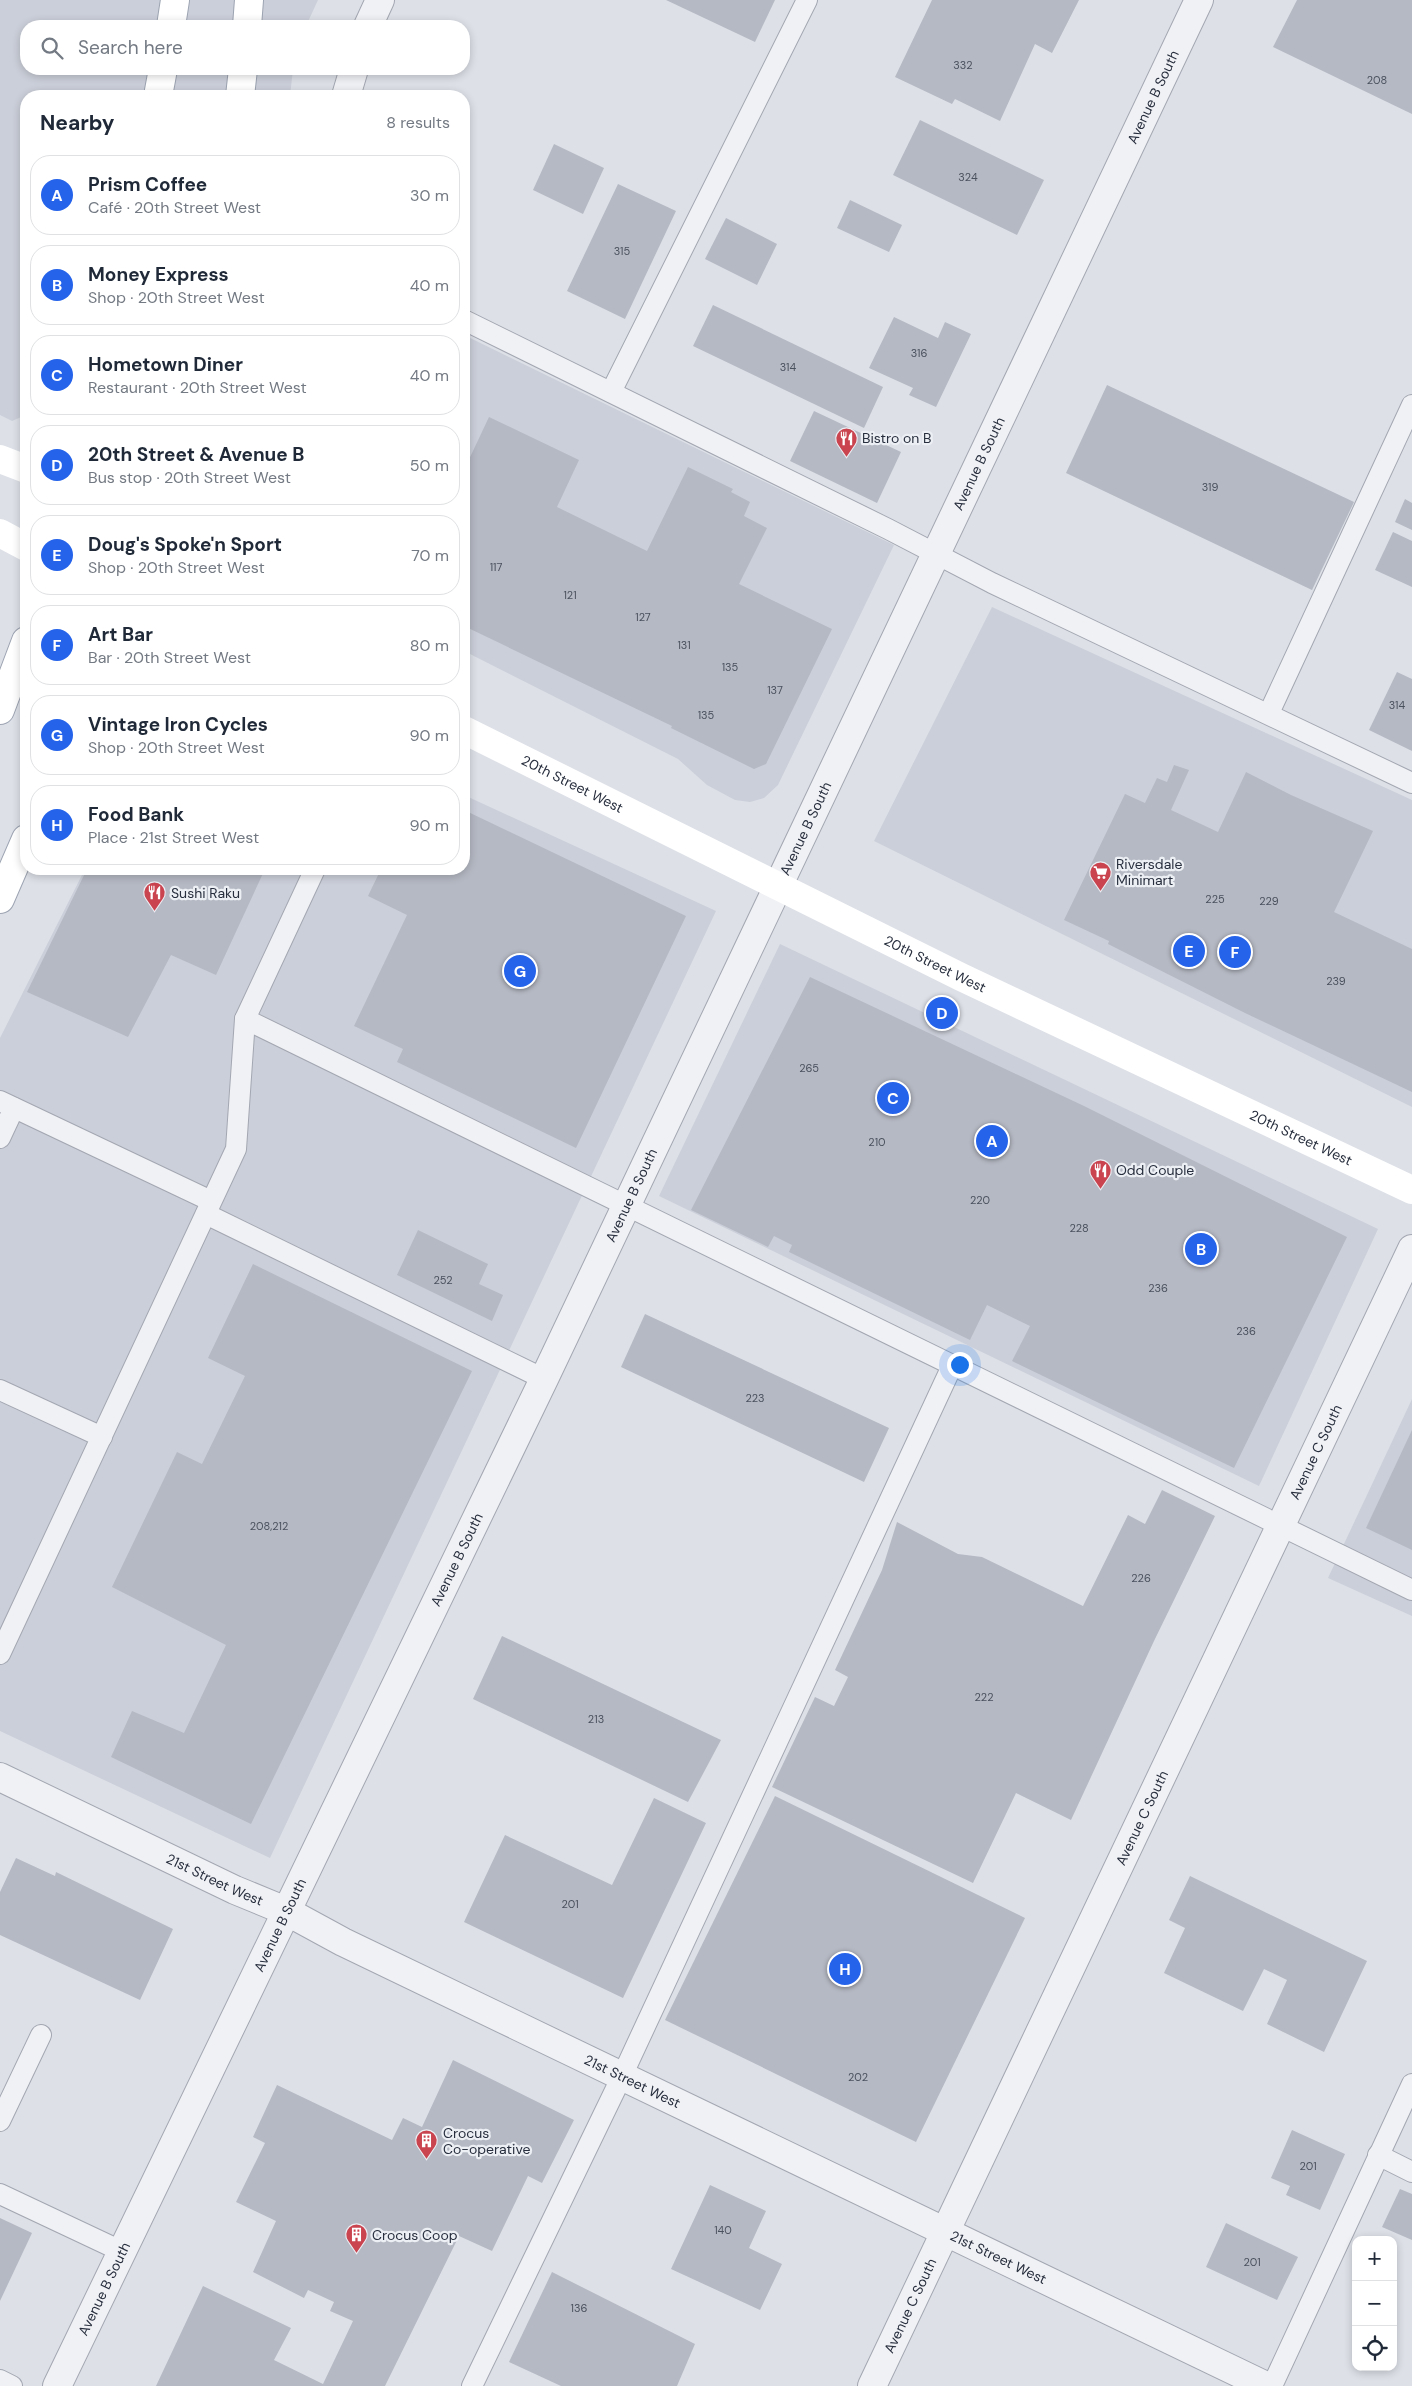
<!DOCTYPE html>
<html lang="en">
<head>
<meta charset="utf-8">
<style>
	body { margin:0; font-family:"DM Sans",sans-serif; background:#f2f2f3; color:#1f2937 }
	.controls { position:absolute; right:15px; bottom:15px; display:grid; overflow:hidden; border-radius:10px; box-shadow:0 2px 8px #0003 }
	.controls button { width:45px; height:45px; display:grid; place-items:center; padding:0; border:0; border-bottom:1px solid #e0e1e3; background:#fff; color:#1f2937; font:25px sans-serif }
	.you { position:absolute; left:959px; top:1364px; width:18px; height:18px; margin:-12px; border:4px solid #fff; border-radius:50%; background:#1a73e8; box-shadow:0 0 0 8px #1a73e833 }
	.badge { display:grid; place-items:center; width:32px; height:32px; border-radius:50%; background:#2563eb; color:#fff; font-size:16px; font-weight:700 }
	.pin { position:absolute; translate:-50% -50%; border:2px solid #fff; box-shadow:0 1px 5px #0006 }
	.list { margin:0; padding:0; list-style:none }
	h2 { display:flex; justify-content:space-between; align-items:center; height:65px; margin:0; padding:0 20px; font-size:21px }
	h2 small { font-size:16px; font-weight:400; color:#747a83 }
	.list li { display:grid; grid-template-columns:32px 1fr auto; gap:15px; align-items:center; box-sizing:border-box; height:80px; margin:0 10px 10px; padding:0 10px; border:1px solid #e0e1e3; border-radius:20px }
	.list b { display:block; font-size:19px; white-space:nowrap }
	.list p { margin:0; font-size:16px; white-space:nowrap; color:#747a83 }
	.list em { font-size:16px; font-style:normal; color:#747a83 }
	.icon { flex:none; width:28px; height:28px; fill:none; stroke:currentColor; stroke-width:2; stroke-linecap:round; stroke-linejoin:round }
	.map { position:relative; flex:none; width:1412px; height:2386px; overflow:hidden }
	.search { position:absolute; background:#fff; box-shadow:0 2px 8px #0003; left:20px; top:20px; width:450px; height:55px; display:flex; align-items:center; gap:12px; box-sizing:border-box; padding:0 18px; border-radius:20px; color:#747a83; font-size:19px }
	.panel { position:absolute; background:#fff; box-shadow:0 2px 8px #0003; left:20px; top:90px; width:450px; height:785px; border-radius:20px }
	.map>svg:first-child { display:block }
	.built { fill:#cbcfd9 }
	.building { fill:#b5b9c3 }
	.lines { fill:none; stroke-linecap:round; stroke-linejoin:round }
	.lane-casing { stroke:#a3a7b1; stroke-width:22 }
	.street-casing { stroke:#a3a7b1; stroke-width:30 }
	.primary-casing { stroke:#9da4b2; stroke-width:30 }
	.lane { stroke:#f0f1f5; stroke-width:20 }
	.street { stroke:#f0f1f5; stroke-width:28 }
	.secondary { stroke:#fff; stroke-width:28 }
	.primary { stroke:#fff; stroke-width:28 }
	.labels { text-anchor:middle; stroke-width:4.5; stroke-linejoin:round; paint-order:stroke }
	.number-label { font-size:11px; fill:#4a515e }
	.street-label { font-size:14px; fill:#272e3d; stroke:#eceff4 }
	.poi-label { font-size:14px; fill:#272e3d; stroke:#eceff4; text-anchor:start }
</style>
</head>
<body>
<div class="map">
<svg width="1412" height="2386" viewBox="0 0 1412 2386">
	<rect width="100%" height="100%" fill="#dde0e7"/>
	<g class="built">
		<polygon points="0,0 318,0 306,26 26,26 26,69 293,69 290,96 26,96 26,415 12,421 0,415"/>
		<polygon points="464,335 894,545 778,785 764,798 750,802 735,800 707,785 678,759 464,651"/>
		<polygon points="992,607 1412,800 1412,1107 874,841"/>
		<polygon points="464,795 716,911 270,1858 0,1731 0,1038 85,869 464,869"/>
		<polygon points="780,944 1378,1229 1259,1486 659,1196"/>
		<polygon points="1412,1399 1412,1616 1328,1578"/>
	</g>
	<g class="building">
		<polygon points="666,0 775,0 755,42"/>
		<polygon points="932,0 1079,0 1052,53 1035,44 1000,121 955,99 952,104 895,77"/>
		<polygon points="1297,0 1412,0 1412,114 1273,47"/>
		<polygon points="920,120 1044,180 1017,235 893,175"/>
		<polygon points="554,144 604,168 583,214 533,190"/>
		<polygon points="618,184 676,211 625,319 567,291"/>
		<polygon points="850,200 902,225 889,252 837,228"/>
		<polygon points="726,218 777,244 757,285 705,259"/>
		<polygon points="713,305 883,387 864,428 693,346"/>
		<polygon points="894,317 938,338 945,322 971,334 936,407 909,395 913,388 869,368"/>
		<polygon points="1107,385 1354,502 1312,590 1066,473"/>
		<polygon points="814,411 901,452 877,503 790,461"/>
		<polygon points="489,417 579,460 557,507 647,551 688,467 733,489 731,492 750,502 744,516 767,528 739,584 832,629 766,764 754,769 671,728 672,726 464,626 464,470"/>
		<polygon points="1405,499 1412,503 1412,530 1395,522"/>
		<polygon points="1393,532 1412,541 1412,587 1375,570"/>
		<polygon points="1397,672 1412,679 1412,751 1369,730"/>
		<polygon points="1174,765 1189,770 1171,810 1218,832 1246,772 1291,795 1373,831 1334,912 1412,949 1412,1092 1245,1013 1108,944 1109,941 1064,920 1125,794 1145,803 1157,778 1167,782"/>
		<polygon points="464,810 686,916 576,1148 397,1062 403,1049 354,1026 407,915 368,896 381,869 464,869"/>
		<polygon points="87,869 265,869 216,975 171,955 128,1037 27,992"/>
		<polygon points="810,977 1084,1106 1347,1237 1234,1468 1012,1361 1030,1326 987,1305 970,1340 789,1252 792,1245 774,1236 768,1247 691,1210"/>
		<polygon points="418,1230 488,1264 479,1284 503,1295 492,1321 397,1275"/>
		<polygon points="253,1264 472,1371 251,1824 111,1757 132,1711 184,1733 226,1645 112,1587 177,1452 202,1464 245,1376 208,1358"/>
		<polygon points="645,1314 889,1428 864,1482 621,1367"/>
		<polygon points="1412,1430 1412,1550 1366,1528"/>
		<polygon points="1162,1490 1215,1516 1154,1641 1071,1820 1016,1793 973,1883 772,1787 815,1697 834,1706 848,1677 835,1670 882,1570 897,1522 958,1554 982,1557 1083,1606 1128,1515 1145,1524"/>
		<polygon points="502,1636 721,1740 688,1802 473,1699"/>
		<polygon points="775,1796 1025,1918 916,2142 665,2020"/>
		<polygon points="654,1798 706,1823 623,1998 464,1922 505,1835 612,1885"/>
		<polygon points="16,1858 55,1876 56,1872 173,1929 140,2000 0,1935 0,1892"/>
		<polygon points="1190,1876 1367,1961 1324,2052 1267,2024 1287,1980 1264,1969 1243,2011 1164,1973 1185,1928 1169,1920"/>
		<polygon points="453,2060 574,2120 542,2183 528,2176 492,2251 459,2236 385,2386 156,2386 203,2286 291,2328 274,2360 323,2384 353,2321 330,2311 334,2302 308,2290 304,2298 253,2272 276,2221 236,2202 265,2143 253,2137 277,2085 392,2140 403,2118 422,2127"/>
		<polygon points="1292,2130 1345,2154 1320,2210 1286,2195 1290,2186 1271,2178"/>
		<polygon points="710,2185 766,2211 749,2248 782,2264 760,2310 671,2269"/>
		<polygon points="1400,2189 1412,2194 1412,2240 1382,2227"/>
		<polygon points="0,2218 32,2233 0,2301"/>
		<polygon points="1226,2223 1298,2257 1277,2300 1206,2267"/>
		<polygon points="552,2272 695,2344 677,2386 561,2386 509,2362"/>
	</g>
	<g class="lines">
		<defs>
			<g id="lane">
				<polyline points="464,320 888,529 992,583 1412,783"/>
				<polyline points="611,392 807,0"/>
				<polyline points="1269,713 1412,405"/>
				<polyline points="245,1019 1412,1590"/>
				<polyline points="0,1101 211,1201"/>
				<polyline points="0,1138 14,1108"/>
				<polyline points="206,1214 544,1379"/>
				<polyline points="0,1390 102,1437"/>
				<polyline points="0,1654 236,1149 245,1019 315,869"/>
				<polyline points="0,2121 41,2035"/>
				<polyline points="1378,2155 1412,2172"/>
				<polyline points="0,2194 121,2251"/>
				<polyline points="0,2380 12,2386"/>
				<polyline points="472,2386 622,2076 952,1366"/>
				<polyline points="1272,2386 1412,2084"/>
			</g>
			<g id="street">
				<polyline points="368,26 380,0"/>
				<polyline points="346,96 354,69"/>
				<path id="s1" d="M0,1777L235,1890L286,1911L343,1942L1266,2386"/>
				<path id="s2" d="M57,2386L544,1379L1199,0"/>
				<path id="s3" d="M872,2386L1412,1249"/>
			</g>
			<g id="primary">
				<polyline points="171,26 175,0"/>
				<polyline points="247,26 249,0"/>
				<polyline points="158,96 163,69"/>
				<polyline points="240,96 243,69"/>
				<polyline points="0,710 26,641"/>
				<polyline points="0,899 26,839"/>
			</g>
		</defs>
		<use href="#lane" class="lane-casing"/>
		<use href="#street" class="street-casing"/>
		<use href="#primary" class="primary-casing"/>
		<use href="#lane" class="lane"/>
		<use href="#street" class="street"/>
		<g class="secondary">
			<polyline points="0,459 26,469"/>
			<polyline points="0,533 26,547"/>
			<path id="s4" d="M464,730L961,977L1412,1190"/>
		</g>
		<use href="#primary" class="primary"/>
	</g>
	<defs>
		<symbol id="restaurant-pin" viewBox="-11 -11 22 30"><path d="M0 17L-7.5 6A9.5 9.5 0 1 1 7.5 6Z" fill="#ca4450" stroke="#eceff4"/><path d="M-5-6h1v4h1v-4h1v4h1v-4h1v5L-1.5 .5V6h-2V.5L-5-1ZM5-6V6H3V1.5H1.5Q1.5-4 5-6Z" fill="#fff"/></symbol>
		<symbol id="supermarket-pin" viewBox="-11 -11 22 30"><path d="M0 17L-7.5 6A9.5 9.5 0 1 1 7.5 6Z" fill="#ca4450" stroke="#eceff4"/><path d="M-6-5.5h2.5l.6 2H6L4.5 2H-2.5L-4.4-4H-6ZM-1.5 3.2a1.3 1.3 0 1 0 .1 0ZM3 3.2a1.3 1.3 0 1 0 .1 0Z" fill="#fff"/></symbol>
		<symbol id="building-pin" viewBox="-11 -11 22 30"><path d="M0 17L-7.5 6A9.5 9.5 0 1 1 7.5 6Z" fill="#ca4450" stroke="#eceff4"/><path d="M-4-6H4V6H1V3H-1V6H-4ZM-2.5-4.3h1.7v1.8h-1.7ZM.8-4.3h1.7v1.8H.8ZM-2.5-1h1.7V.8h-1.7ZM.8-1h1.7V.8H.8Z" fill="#fff"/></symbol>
	</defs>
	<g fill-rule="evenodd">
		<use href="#restaurant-pin" x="834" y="426" width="25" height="34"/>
		<use href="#supermarket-pin" x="1088" y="860" width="25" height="34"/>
		<use href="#restaurant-pin" x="142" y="880" width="25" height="34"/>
		<use href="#restaurant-pin" x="1088" y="1158" width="25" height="34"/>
		<use href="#building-pin" x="414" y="2128" width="25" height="34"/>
		<use href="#building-pin" x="344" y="2222" width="25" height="34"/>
	</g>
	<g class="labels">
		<g class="number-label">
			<text x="963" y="69">332</text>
			<text x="1377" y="84">208</text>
			<text x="968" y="181">324</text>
			<text x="622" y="255">315</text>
			<text x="919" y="357">316</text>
			<text x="788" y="371">314</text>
			<text x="1210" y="491">319</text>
			<text x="496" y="571">117</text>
			<text x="570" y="599">121</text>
			<text x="643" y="621">127</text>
			<text x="684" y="649">131</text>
			<text x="730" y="671">135</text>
			<text x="775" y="694">137</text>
			<text x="1397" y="709">314</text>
			<text x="706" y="719">135</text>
			<text x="1215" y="903">225</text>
			<text x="1269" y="905">229</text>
			<text x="1336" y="985">239</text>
			<text x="809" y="1072">265</text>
			<text x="877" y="1146">210</text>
			<text x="980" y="1204">220</text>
			<text x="1079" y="1232">228</text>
			<text x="443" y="1284">252</text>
			<text x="1158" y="1292">236</text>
			<text x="1246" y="1335">236</text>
			<text x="755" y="1402">223</text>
			<text x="269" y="1530">208,212</text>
			<text x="1141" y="1582">226</text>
			<text x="984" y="1701">222</text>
			<text x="596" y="1723">213</text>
			<text x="570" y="1908">201</text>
			<text x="858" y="2081">202</text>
			<text x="1308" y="2170">201</text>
			<text x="723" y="2234">140</text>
			<text x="1252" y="2266">201</text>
			<text x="579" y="2312">136</text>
		</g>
		<g class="street-label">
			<text dy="5" stroke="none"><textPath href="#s2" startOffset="2538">Avenue B South</textPath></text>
			<text dy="5" stroke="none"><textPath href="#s2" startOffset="2132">Avenue B South</textPath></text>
			<text dy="5" stroke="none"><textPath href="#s4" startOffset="121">20th Street West</textPath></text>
			<text dy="5" stroke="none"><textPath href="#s2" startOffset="1728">Avenue B South</textPath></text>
			<text dy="5" stroke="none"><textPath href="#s4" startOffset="526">20th Street West</textPath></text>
			<text dy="5" stroke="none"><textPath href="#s4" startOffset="931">20th Street West</textPath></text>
			<text dy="5" stroke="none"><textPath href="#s2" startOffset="1322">Avenue B South</textPath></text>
			<text dy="5" stroke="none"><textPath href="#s3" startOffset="1034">Avenue C South</textPath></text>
			<text dy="5" stroke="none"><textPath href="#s2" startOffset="918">Avenue B South</textPath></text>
			<text dy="5" stroke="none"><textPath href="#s3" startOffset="629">Avenue C South</textPath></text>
			<text dy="5" stroke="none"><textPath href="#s1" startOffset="238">21st Street West</textPath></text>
			<text dy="5" stroke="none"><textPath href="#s2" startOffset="512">Avenue B South</textPath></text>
			<text dy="5" stroke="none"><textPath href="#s1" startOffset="702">21st Street West</textPath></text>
			<text dy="5" stroke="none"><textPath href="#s1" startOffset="1108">21st Street West</textPath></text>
			<text dy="5" stroke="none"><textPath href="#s2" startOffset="108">Avenue B South</textPath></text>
			<text dy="5" stroke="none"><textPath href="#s3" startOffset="89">Avenue C South</textPath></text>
		</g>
		<g class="poi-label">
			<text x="862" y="443">Bistro on B</text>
			<text x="1116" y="869">Riversdale<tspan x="1116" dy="16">Minimart</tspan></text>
			<text x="171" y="898">Sushi Raku</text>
			<text x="1116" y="1175">Odd Couple</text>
			<text x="443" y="2138">Crocus<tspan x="443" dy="16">Co-operative</tspan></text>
			<text x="372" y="2240">Crocus Coop</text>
		</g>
	</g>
</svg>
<div class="controls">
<button>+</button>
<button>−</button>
<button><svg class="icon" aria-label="locate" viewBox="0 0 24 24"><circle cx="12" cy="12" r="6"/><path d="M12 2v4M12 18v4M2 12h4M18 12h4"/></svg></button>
</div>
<div class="you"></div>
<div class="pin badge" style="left:992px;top:1141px">A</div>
<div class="pin badge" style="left:1201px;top:1249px">B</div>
<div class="pin badge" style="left:893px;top:1098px">C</div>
<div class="pin badge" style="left:942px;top:1013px">D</div>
<div class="pin badge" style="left:1189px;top:951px">E</div>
<div class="pin badge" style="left:1235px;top:952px">F</div>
<div class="pin badge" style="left:520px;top:971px">G</div>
<div class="pin badge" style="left:845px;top:1969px">H</div>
<div class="search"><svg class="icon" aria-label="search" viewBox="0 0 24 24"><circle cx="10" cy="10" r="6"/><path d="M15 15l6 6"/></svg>Search here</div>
<section class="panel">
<h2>Nearby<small>8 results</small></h2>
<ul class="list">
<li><span class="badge">A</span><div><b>Prism Coffee</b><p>Café · 20th Street West</p></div><em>30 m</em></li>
<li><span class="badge">B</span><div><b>Money Express</b><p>Shop · 20th Street West</p></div><em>40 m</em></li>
<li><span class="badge">C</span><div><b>Hometown Diner</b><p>Restaurant · 20th Street West</p></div><em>40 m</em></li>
<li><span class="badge">D</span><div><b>20th Street &amp; Avenue B</b><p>Bus stop · 20th Street West</p></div><em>50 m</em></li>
<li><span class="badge">E</span><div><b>Doug's Spoke'n Sport</b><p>Shop · 20th Street West</p></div><em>70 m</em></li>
<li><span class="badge">F</span><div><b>Art Bar</b><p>Bar · 20th Street West</p></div><em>80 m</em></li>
<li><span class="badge">G</span><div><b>Vintage Iron Cycles</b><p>Shop · 20th Street West</p></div><em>90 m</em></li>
<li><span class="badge">H</span><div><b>Food Bank</b><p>Place · 21st Street West</p></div><em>90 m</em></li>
</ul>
</section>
</div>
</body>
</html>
